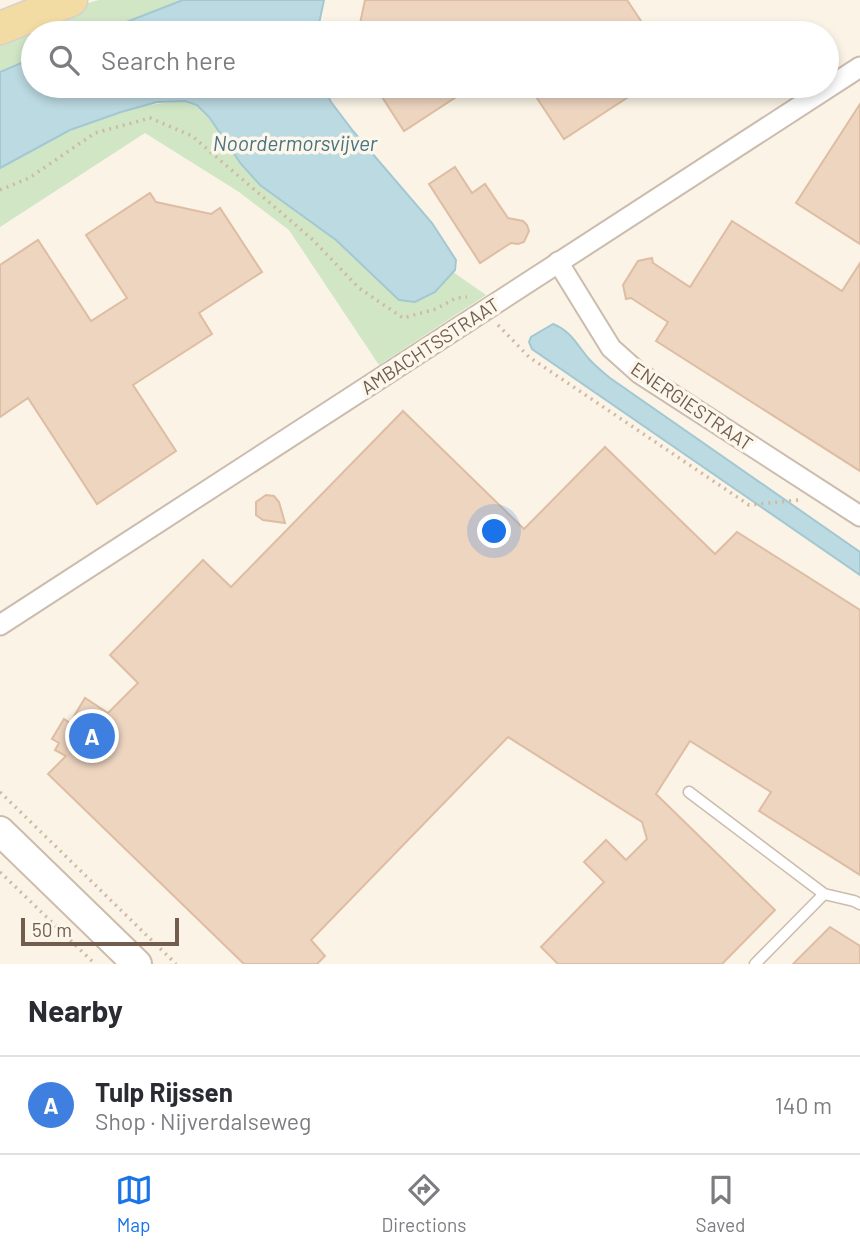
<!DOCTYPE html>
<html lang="en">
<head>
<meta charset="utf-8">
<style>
	body { margin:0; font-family:Barlow,sans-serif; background:#f2f2f3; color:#2b2b33 }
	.scale { position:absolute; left:21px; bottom:18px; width:158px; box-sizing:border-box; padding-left:7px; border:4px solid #715c4d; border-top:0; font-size:19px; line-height:24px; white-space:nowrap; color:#715c4d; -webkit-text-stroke:5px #fdf7eb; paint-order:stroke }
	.you { position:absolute; left:495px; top:532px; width:24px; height:24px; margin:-18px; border:5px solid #fff; border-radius:50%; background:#1a73e8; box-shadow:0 0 0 10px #1a73e833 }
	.badge { display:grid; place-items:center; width:46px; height:46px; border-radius:50%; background:#1a73e8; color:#fff; font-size:23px; font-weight:700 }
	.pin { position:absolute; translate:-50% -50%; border:4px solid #fff; box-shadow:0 2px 7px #0006 }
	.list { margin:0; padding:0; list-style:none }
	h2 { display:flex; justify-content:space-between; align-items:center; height:91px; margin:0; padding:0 28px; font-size:30px }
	h2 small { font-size:23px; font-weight:400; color:#7c7c81 }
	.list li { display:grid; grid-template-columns:46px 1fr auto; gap:21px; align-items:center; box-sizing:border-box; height:98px; padding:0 28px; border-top:2px solid #e1e1e2 }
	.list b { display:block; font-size:26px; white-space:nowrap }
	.list p { margin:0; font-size:23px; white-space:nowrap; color:#7c7c81 }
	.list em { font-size:23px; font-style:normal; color:#7c7c81 }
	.icon { flex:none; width:38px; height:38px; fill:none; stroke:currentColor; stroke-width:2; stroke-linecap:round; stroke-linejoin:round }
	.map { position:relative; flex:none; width:860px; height:964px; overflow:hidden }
	.search { position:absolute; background:#fff; box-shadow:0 4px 10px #0003; left:21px; right:21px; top:21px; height:77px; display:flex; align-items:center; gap:18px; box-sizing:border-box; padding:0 24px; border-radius:38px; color:#7c7c81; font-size:26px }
	.sheet { height:189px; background:#fff }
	nav { display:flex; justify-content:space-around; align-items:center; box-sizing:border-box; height:98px; border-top:2px solid #e1e1e2; background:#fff; font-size:19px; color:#7c7c81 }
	nav a { display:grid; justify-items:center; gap:4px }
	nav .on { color:#1a73e8 }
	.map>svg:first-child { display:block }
	.green { fill:#d0e6c5 }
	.water { fill:#bcdae2; stroke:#a3c8d2; stroke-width:2 }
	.building { fill:#edd5c0; stroke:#debda2; stroke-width:2 }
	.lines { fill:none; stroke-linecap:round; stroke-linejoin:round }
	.lane-casing { stroke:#cbbcad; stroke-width:13 }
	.street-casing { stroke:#cbbcad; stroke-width:23 }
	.secondary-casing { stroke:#cdbcab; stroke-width:32 }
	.primary-casing { stroke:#d7d1cd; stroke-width:35 }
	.path { stroke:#d1b8a3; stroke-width:3.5; stroke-dasharray:2 5; stroke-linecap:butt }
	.lane { stroke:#fff; stroke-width:10 }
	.street { stroke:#fff; stroke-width:19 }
	.secondary { stroke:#fff; stroke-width:28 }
	.primary { stroke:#f3dba4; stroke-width:32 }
	.labels { text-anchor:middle; stroke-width:7; stroke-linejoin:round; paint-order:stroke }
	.street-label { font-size:19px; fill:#715c4d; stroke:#fdf7eb }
	.water-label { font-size:21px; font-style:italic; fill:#497482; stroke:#fdf7eb }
</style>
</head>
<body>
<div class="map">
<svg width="860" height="964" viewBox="0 0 860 964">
	<rect width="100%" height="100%" fill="#faf3e6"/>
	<g class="green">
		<polygon points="99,0 183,0 98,33 33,33 33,58 0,72 0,36 66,9"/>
		<path d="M185,101L197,105L208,117L241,164L336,240L399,300L435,292L453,272L486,295L379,365L289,230L239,192L145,133L0,227V168C58,135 117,104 185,101Z"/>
	</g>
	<g class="water">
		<polygon points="183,0 324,0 317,33 98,33"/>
		<polygon points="33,58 33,86 323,86 331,102 353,131 432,223 456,260 455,270 435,292 415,302 399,300 336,240 260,185 241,164 209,117 197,105 185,101 157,102 121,112 70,130 0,168 0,72"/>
		<path d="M553,324C571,331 577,345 589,359C595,366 603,372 610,378L860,552V575L532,349L529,342L531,337Z"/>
	</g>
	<g class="building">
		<polygon points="365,0 627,0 649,33 358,33"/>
		<polygon points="375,86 473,86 404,131"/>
		<polygon points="529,86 645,86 564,139"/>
		<polygon points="860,104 860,244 796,203"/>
		<polygon points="455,167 472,193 485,184 508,218 523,221 527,225 529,231 524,242 518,244 511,243 480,263 429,184"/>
		<polygon points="150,193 156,202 211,214 220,208 262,272 199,313 212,334 133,385 176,451 97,504 28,398 0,417 0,265 38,240 91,321 127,298 86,235"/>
		<polygon points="732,221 842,291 860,263 860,471 656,341 668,322 631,298 626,299 623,285 638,261 652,258 653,263 690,287"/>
		<polygon points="403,411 524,529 605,447 715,554 737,532 860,610 860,875 759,811 771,792 690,741 656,794 775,910 722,964 558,964 541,947 604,882 584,862 606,840 626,860 647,839 642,822 508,737 311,940 325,956 317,964 244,964 48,774 66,756 55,750 59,743 52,739 64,719 70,723 85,698 108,713 138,683 110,655 203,560 231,587"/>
		<polygon points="266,495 274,496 279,502 285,523 263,520 256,515 256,502"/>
		<polygon points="830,927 860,946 860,964 793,964"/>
	</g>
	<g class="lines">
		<defs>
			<g id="lane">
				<polyline points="689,792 824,894 854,901 860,904"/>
				<polyline points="755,964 824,894"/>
			</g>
			<g id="street">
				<polyline points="558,262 611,348 639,373 860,516"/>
				<polyline points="0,625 860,67"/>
			</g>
			<polyline id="secondary" points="0,831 137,964"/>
			<polyline id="primary" points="0,28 71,0"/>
		</defs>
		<use href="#lane" class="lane-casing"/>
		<use href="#street" class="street-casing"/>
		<use href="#secondary" class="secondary-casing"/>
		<use href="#primary" class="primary-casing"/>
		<g class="path">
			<polyline points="0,190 29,178 95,133 150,118 192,136 313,240 359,288 403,318 436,309 456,298 467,297"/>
			<polyline points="498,325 529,357 749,505 799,500"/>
			<polyline points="0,792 176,964"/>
			<polyline points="0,872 95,964"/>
		</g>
		<use href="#lane" class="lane"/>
		<use href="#street" class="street"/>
		<use href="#secondary" class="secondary"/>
		<use href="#primary" class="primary"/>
	</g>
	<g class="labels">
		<g class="street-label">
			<text transform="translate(430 346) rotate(-33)" y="7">AMBACHTSSTRAAT</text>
			<text transform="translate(692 406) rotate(34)" y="7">ENERGIESTRAAT</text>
		</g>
		<g class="water-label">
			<text x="295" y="151">Noordermorsvijver</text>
		</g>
	</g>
</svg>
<div class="scale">50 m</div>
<div class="you"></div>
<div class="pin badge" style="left:92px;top:736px;background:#3f7fe0">A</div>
<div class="search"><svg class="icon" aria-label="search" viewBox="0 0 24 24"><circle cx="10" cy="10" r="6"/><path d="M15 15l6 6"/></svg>Search here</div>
</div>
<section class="sheet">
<h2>Nearby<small></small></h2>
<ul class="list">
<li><span class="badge" style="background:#3f7fe0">A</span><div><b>Tulp Rijssen</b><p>Shop · Nijverdalseweg</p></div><em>140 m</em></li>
</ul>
</section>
<nav>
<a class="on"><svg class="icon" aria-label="map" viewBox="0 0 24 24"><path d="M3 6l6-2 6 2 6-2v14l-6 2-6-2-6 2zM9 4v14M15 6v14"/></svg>Map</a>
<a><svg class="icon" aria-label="directions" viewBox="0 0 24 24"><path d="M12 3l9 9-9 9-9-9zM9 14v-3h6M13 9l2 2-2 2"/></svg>Directions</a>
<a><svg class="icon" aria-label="saved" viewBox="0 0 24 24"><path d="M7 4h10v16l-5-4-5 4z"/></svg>Saved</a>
</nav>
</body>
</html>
